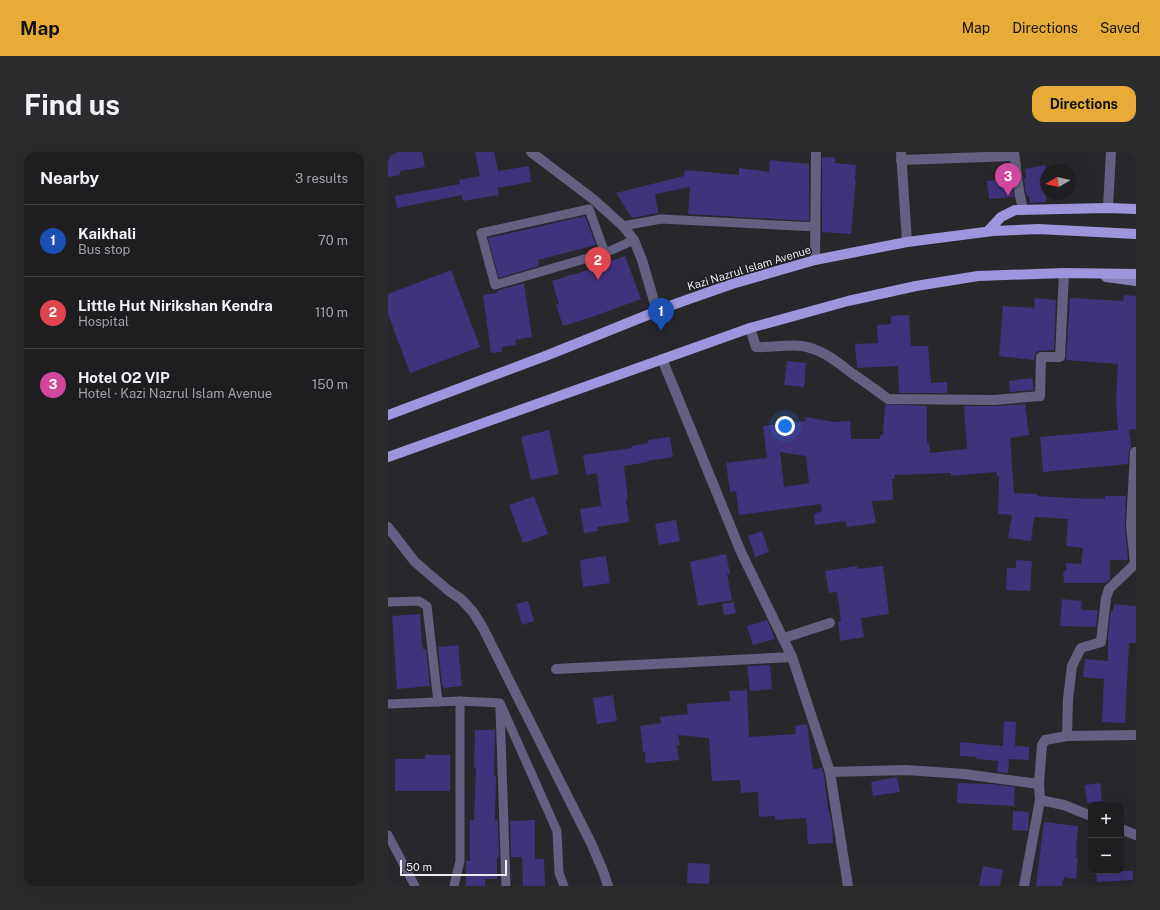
<!DOCTYPE html>
<html lang="en">
<head>
<meta charset="utf-8">
<style>
	body { margin:0; font-family:"Public Sans",sans-serif; background:#2b2b2e; color:#f1f3f6 }
	.controls { position:absolute; right:12px; bottom:12px; display:grid; overflow:hidden; border-radius:8px; box-shadow:0 4px 16px #0002 }
	.controls button { width:36px; height:36px; display:grid; place-items:center; padding:0; border:0; border-bottom:1px solid #3c3c3f; background:#1e1e21; color:#f1f3f6; font:20px sans-serif }
	.compass { position:absolute; left:652px; top:12px; width:36px; height:36px; border-radius:50%; background:#1e1e21; box-shadow:0 4px 16px #0002; rotate:261deg }
	.scale { position:absolute; left:12px; bottom:10px; width:107px; box-sizing:border-box; padding-left:4px; border:2px solid #ececee; border-top:0; font-size:11px; line-height:14px; white-space:nowrap; color:#ececee; -webkit-text-stroke:3px #1f1e22; paint-order:stroke }
	.you { position:absolute; left:397px; top:274px; width:14px; height:14px; margin:-10px; border:3px solid #fff; border-radius:50%; background:#1a73e8; box-shadow:0 0 0 6px #1a73e833 }
	.badge { display:grid; place-items:center; width:26px; height:26px; border-radius:50%; background:#e9ab38; color:#fff; font-size:13px; font-weight:700 }
	.pin { position:absolute; translate:-50% -33px; filter:drop-shadow(0 1px 2px #0008) }
	.pin::after { content:''; position:absolute; top:21px; width:14px; height:12px; background:inherit; clip-path:polygon(0 0,100% 0,50% 100%) }
	.list { margin:0; padding:0; list-style:none }
	h2 { display:flex; justify-content:space-between; align-items:center; height:52px; margin:0; padding:0 16px; font-size:17px }
	h2 small { font-size:13px; font-weight:400; color:#a1a2a5 }
	.list li { display:grid; grid-template-columns:26px 1fr auto; gap:12px; align-items:center; box-sizing:border-box; height:72px; padding:0 16px; border-top:1px solid #3c3c3f }
	.list b { display:block; font-size:15px; white-space:nowrap }
	.list p { margin:0; font-size:13px; white-space:nowrap; color:#a1a2a5 }
	.list em { font-size:13px; font-style:normal; color:#a1a2a5 }
	.map { position:relative; flex:none; width:748px; height:734px; overflow:hidden; border-radius:12px }
	header { display:flex; align-items:center; gap:24px; box-sizing:border-box; height:56px; padding:0 20px; background:#e9ab38; color:#111 }
	header strong { font-size:19px }
	nav { display:flex; gap:22px; margin-inline-start:auto; font-size:14px }
	.intro { display:flex; align-items:center; justify-content:space-between; box-sizing:border-box; height:96px; padding:0 24px }
	h1 { margin:0; font-size:28px }
	.button { padding:10px 18px; border-radius:12px; background:#e9ab38; color:#111; font-size:14px; font-weight:700 }
	main { display:flex; gap:24px; padding:0 24px }
	aside { flex:1; background:#1e1e21; border-radius:12px; box-shadow:0 4px 16px #0002 }
	.map>svg:first-child { display:block }
	.building { fill:#40327b; fill-rule:evenodd }
	.lines { fill:none; stroke-linecap:round; stroke-linejoin:round }
	.lane { stroke:#636082; stroke-width:9 }
	.street { stroke:#636082; stroke-width:10 }
	.secondary { stroke:#847fb5; stroke-width:10 }
	.primary { stroke:#9e96dd; stroke-width:10 }
	.labels { text-anchor:middle; stroke-width:3; stroke-linejoin:round; paint-order:stroke }
	.street-label { font-size:11px; fill:#ececee; stroke:#1f1e22 }
</style>
</head>
<body>
<header>
<strong>Map</strong>
<nav><a>Map</a><a>Directions</a><a>Saved</a></nav>
</header>
<div class="intro"><h1>Find us</h1><a class="button">Directions</a></div>
<main>
<aside>
<h2>Nearby<small>3 results</small></h2>
<ul class="list">
<li><span class="badge" style="background:#1a4fb4">1</span><div><b>Kaikhali</b><p>Bus stop</p></div><em>70 m</em></li>
<li><span class="badge" style="background:#e0444e">2</span><div><b>Little Hut Nirikshan Kendra</b><p>Hospital</p></div><em>110 m</em></li>
<li><span class="badge" style="background:#d1479c">3</span><div><b>Hotel O2 VIP</b><p>Hotel · Kazi Nazrul Islam Avenue</p></div><em>150 m</em></li>
</ul>
</aside>
<div class="map">
<svg width="748" height="734" viewBox="0 0 748 734">
	<rect width="100%" height="100%" fill="#28282c"/>
	<g class="building">
		<polygon points="0,0 34,0 37,15 12,19 12,23 0,25"/>
		<polygon points="87,0 106,0 110,19 141,14 143,30 109,36 111,43 75,49 74,43 9,56 7,44 72,32 71,28 92,24"/>
		<polygon points="434,5 447,6 447,11 468,13 467,28 468,28 463,82 434,80"/>
		<polygon points="382,8 421,12 421,69 300,62 302,35 267,42 270,61 244,66 228,41 296,24 297,18 351,23 351,16 381,20"/>
		<polygon points="658,13 658,50 642,51 641,44 639,44 637,38 636,26 638,26 637,17"/>
		<polygon points="623,27 626,45 601,47 599,29"/>
		<polygon points="197,64 208,93 150,108 151,114 111,126 100,86"/>
		<polygon points="237,104 253,147 204,165 175,174 168,153 171,152 164,129 185,122 185,123"/>
		<polygon points="63,118 92,195 22,221 0,162 0,142"/>
		<polygon points="136,131 144,185 127,188 128,193 114,195 114,200 103,201 95,143 109,141 109,139 111,138"/>
		<polygon points="736,143 748,144 748,277 741,278 743,295 741,299 740,312 655,320 652,285 730,278 728,250 730,212 678,208 682,146 735,149"/>
		<polygon points="647,146 668,148 666,198 650,199 647,202 646,208 611,204 615,154 646,156"/>
		<polygon points="521,163 523,194 540,194 543,231 559,230 559,241 511,241 510,214 469,216 467,192 490,191 489,173 503,172 503,164"/>
		<polygon points="399,209 418,211 416,235 396,233"/>
		<polygon points="644,226 646,238 622,240 621,229"/>
		<path d="M497,252L539,254V291H541L542,301L579,297L576,254H607L637,252L641,283L622,286L626,341L649,342V344L683,346L717,347V344H738L737,375L740,408H722V427L718,431H676L675,419H678V411L693,412L695,396L678,394L680,367L646,365L643,389L620,386L624,363L610,362L611,324H609L608,320L563,324V321L507,323V327H504L505,348L484,349L488,371L459,375L458,369L427,373L426,362L434,359L433,352L351,363L348,339L342,340L338,311L379,306L375,274L417,269V265L446,270L462,269L463,287H492V283H495ZM392,300L418,304L421,331L396,335Z"/>
		<polygon points="161,278 171,322 143,328 133,285"/>
		<polygon points="282,285 285,305 259,309 260,310 236,314 240,347 238,347 241,370 209,375 210,379 196,381 192,357 213,354 209,321 198,323 195,303 244,296 243,294 260,291 260,288"/>
		<polygon points="146,344 160,382 135,391 121,353"/>
		<polygon points="288,368 292,389 271,393 267,372"/>
		<polygon points="374,379 381,400 367,405 360,384"/>
		<polygon points="338,402 342,422 339,422 344,448 310,454 302,410"/>
		<polygon points="218,404 222,431 195,435 192,408"/>
		<polygon points="628,408 644,409 642,439 618,438 619,416 628,416"/>
		<polygon points="469,414 469,417 495,414 501,462 473,466 476,485 452,489 450,470 453,469 449,440 441,441 437,419"/>
		<polygon points="674,447 694,449 693,458 710,458 708,475 672,474"/>
		<polygon points="140,449 146,469 134,473 128,452"/>
		<polygon points="346,450 348,461 336,463 334,452"/>
		<polygon points="726,452 748,454 748,491 741,491 737,571 714,570 716,527 695,525 697,507 720,509 720,482 723,459 725,459"/>
		<polygon points="32,462 34,492 35,497 38,497 42,534 9,537 4,464"/>
		<polygon points="379,468 387,487 365,493 359,474"/>
		<polygon points="70,493 74,534 56,536 55,534 54,534 50,495"/>
		<polygon points="382,513 384,537 362,539 359,514"/>
		<polygon points="359,538 361,585 408,582 407,574 419,572 425,617 434,616 436,622 440,658 441,657 444,672 445,691 420,692 418,666 387,668 387,664 371,665 370,640 353,641 352,628 324,629 321,586 290,583 292,593 289,593 291,608 258,611 257,600 255,600 252,574 273,571 272,565 300,562 299,552 342,549 341,539"/>
		<polygon points="225,543 229,569 209,572 205,546"/>
		<polygon points="616,569 628,570 627,594 641,595 641,608 621,607 620,621 609,620 610,609 588,607 588,605 572,604 572,590 615,594"/>
		<polygon points="87,578 107,578 106,623 108,624 108,625 107,668 110,669 111,705 109,705 109,727 97,727 97,734 78,734 78,709 82,709 82,668 86,668 88,616 86,616"/>
		<polygon points="37,603 62,603 62,639 7,639 7,607 37,607"/>
		<polygon points="509,625 512,640 485,644 483,630"/>
		<polygon points="570,631 603,632 627,635 626,654 569,651"/>
		<polygon points="712,631 714,649 699,651 697,633"/>
		<polygon points="625,659 641,660 640,679 624,678"/>
		<polygon points="147,668 147,707 156,707 157,734 135,734 134,705 123,705 122,669"/>
		<polygon points="656,670 690,674 688,697 689,697 688,706 690,706 688,727 676,725 674,734 648,734"/>
		<polygon points="300,711 322,712 321,732 299,731"/>
		<polygon points="595,714 615,718 612,734 591,734"/>
		<polygon points="708,719 745,719 745,728 709,730"/>
	</g>
	<g class="lines">
		<g class="lane">
			<polyline points="235,74 273,67 428,75"/>
			<polyline points="217,101 201,57 93,81 107,133 217,101 246,88"/>
			<polyline points="0,450 31,449 39,454 50,550"/>
			<polyline points="72,549 112,551 169,679 171,721 176,734"/>
			<polyline points="0,552 72,549 72,709 66,734"/>
			<polyline points="112,556 118,734"/>
			<polyline points="0,683 27,734"/>
		</g>
		<g class="street">
			<polyline points="143,0 205,47 235,74 246,88 254,108 269,159"/>
			<polyline points="513,0 519,90"/>
			<polyline points="626,0 631,39 635,58"/>
			<polyline points="513,8 626,4"/>
			<polyline points="720,56 723,0"/>
			<polyline points="427,108 428,0"/>
			<path d="M362,176L368,195C383,196 399,192 414,194C434,197 449,210 465,222C477,230 488,238 500,247L606,248L652,244L653,205H672L676,121"/>
			<polyline points="274,207 353,400 404,505 442,620 460,734"/>
			<polyline points="747,300 743,374 747,411"/>
			<polyline points="0,375 27,410 61,439 73,447 85,460 95,476 204,693 215,719 220,734"/>
			<polyline points="396,486 442,471"/>
			<polyline points="168,517 404,505"/>
			<polyline points="679,584 680,547 684,514 693,496 713,490 718,446 721,437 748,411"/>
			<polyline points="442,620 518,618 576,622 651,632"/>
			<polyline points="652,648 676,653 703,664"/>
			<polyline points="733,677 748,683"/>
			<polyline points="636,734 652,648 651,632 654,593 657,588 679,584 748,583"/>
		</g>
		<polyline class="secondary" points="718,125 748,129"/>
		<g class="primary">
			<polyline points="600,79 613,65 627,58 720,56 748,57"/>
			<polyline points="0,263 160,203 287,152 344,132 427,108 519,90 605,79 650,77 748,82"/>
			<polyline points="0,305 362,176 460,149 528,134 590,124 676,121 748,122"/>
		</g>
	</g>
	<g class="labels">
		<g class="street-label">
			<text transform="translate(361 116) rotate(-17)" y="4">Kazi Nazrul Islam Avenue</text>
		</g>
	</g>
</svg>
<div class="controls">
<button>+</button>
<button>−</button>
</div>
<svg class="compass" viewBox="-18 -18 36 36"><path d="M0-13l5 13h-10z" fill="#e53935"/><path d="M0 13l5-13h-10z" fill="#a1a2a5"/></svg>
<div class="scale">50 m</div>
<div class="you"></div>
<div class="pin badge" style="left:273px;top:179px;background:#1a4fb4">1</div>
<div class="pin badge" style="left:210px;top:128px;background:#e0444e">2</div>
<div class="pin badge" style="left:620px;top:44px;background:#d1479c">3</div>
</div>
</main>
</body>
</html>
